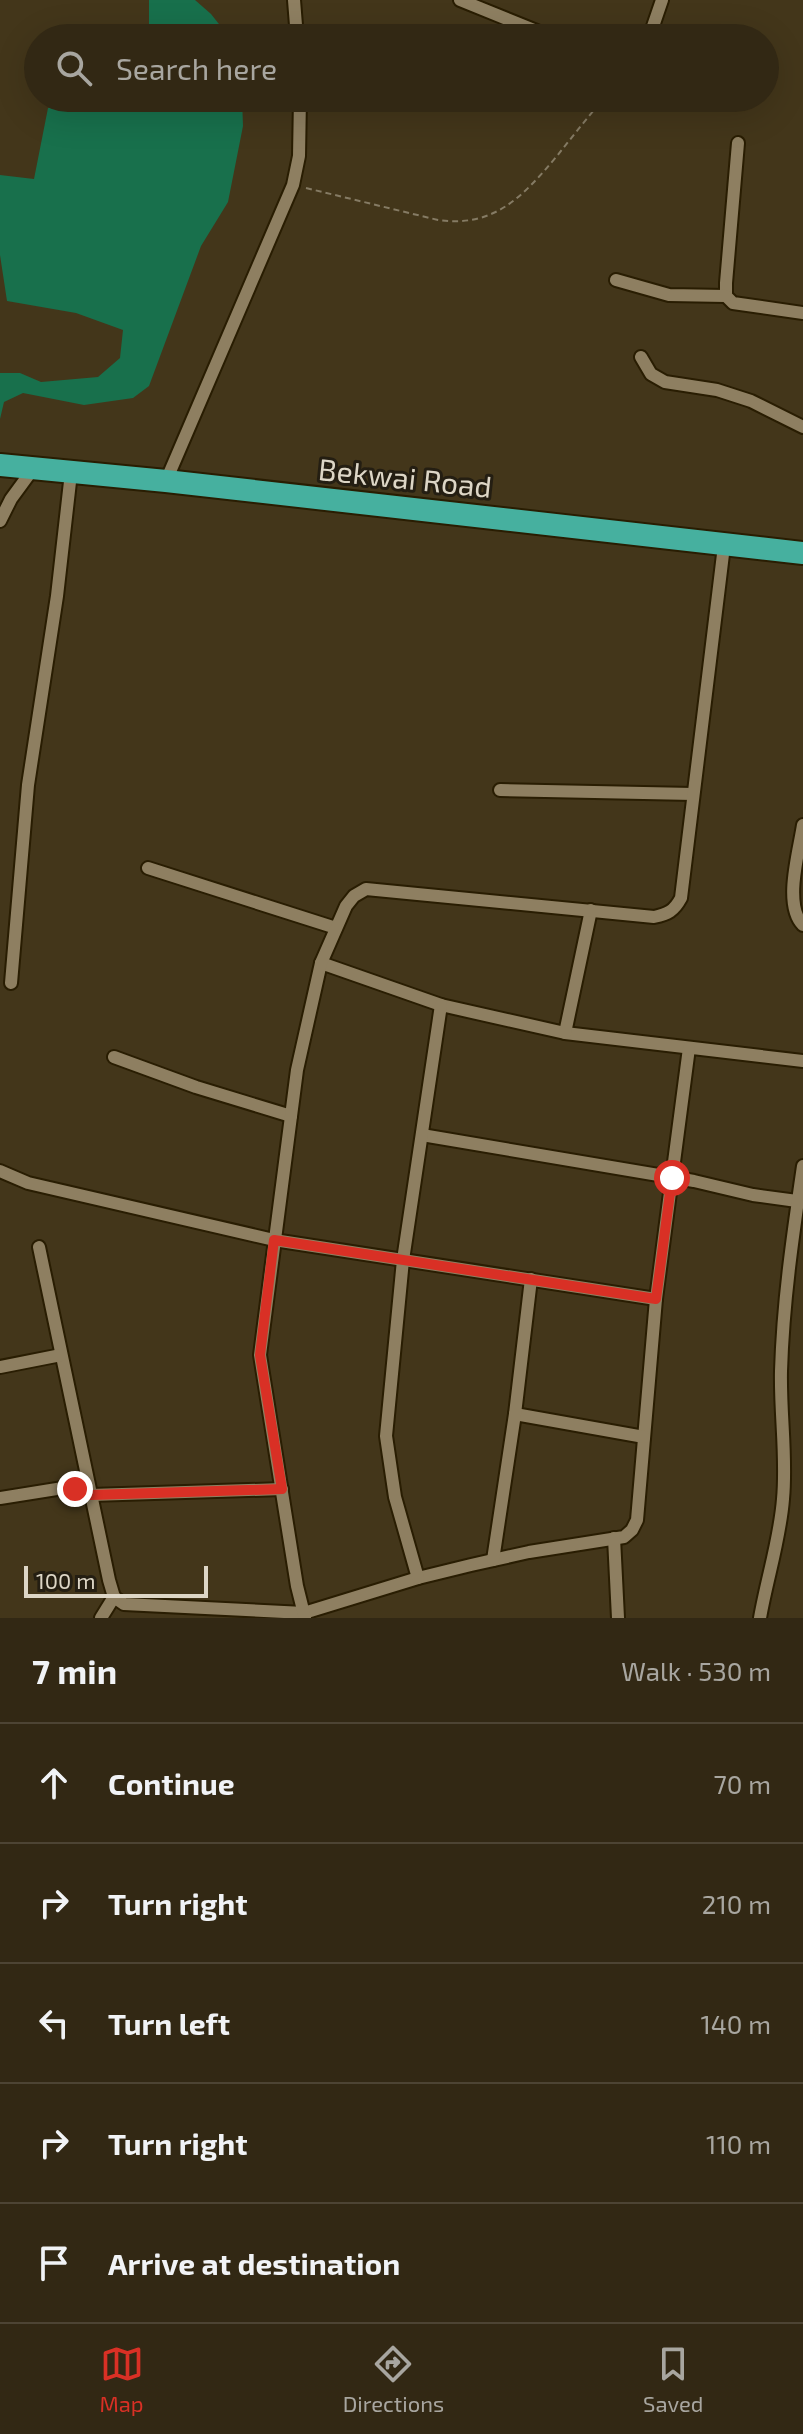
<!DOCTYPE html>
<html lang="en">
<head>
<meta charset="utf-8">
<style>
	body { margin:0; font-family:"Exo 2",sans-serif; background:#3d3422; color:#f1f3f6 }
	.scale { position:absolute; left:24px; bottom:20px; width:184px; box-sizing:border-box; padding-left:8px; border:4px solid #ddd6c6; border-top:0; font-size:22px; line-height:28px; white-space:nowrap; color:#ddd6c6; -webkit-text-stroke:6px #241e12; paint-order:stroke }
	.stop { position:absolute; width:24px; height:24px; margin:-18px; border:6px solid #d93025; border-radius:50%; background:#fff }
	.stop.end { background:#d93025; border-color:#fff; box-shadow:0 2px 8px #0008 }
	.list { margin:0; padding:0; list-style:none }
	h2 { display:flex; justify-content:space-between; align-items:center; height:104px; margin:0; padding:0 32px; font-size:34px }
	h2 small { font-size:26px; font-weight:400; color:#a8a6a0 }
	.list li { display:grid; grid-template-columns:52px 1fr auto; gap:24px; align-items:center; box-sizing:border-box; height:120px; padding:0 32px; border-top:2px solid #4d4434 }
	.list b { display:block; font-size:30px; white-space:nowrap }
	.list em { font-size:26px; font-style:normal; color:#a8a6a0 }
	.icon { flex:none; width:44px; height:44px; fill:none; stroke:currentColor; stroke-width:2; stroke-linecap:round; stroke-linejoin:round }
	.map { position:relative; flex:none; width:803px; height:1618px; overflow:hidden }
	.search { position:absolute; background:#322814; box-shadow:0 8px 32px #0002; left:24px; right:24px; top:24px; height:88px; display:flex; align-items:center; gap:20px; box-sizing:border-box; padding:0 28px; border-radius:44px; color:#a8a6a0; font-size:30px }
	.sheet { height:704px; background:#322814 }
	nav { display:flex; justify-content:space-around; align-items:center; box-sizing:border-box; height:112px; border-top:2px solid #4d4434; background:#322814; font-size:22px; color:#a8a6a0 }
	nav a { display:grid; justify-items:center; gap:4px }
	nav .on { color:#d93025 }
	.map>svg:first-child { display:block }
	.green { fill:#18704c }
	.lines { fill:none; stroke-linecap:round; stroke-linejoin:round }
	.street-casing { stroke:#291d02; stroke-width:16 }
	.highway-casing { stroke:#291d02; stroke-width:26 }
	.path { stroke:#857b64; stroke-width:2; stroke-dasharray:6 4; stroke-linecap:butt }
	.street { stroke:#8e7f61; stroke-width:12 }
	.highway { stroke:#46b09f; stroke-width:22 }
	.route { stroke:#d93025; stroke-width:10 }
	.labels { text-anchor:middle; stroke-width:6; stroke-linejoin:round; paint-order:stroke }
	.street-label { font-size:30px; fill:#ddd6c6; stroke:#241e12 }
</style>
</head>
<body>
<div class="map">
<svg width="803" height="1618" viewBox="0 0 803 1618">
	<rect width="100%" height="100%" fill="#43361a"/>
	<g class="green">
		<polygon points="149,0 195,0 211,14 230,38 149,38"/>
		<polygon points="85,98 242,98 243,126 228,202 201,246 149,386 133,398 84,405 23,393 4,402 0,419 0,373 20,373 41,382 98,377 120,358 123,330 76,313 7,301 0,255 0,175 34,179 48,108"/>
	</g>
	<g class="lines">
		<defs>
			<g id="street">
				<polyline points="294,0 297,38"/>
				<polyline points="460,0 554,38"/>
				<polyline points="649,38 662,0"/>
				<polyline points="738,143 726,283 726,296 733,303 803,313"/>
				<polyline points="616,280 669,295 726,296"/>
				<polyline points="641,357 651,374 665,382 717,390 751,401 803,427"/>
				<polyline points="166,481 293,185 299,156 300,98"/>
				<polyline points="0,521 11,499 33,469"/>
				<polyline points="500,790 693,794"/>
				<path d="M803,825C799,852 783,905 803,925"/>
				<polyline points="148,868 336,928"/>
				<polyline points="321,963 441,1005 565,1033 803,1061"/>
				<polyline points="11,983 28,785 57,596 71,473"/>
				<polyline points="565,1033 591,910"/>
				<polyline points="114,1057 196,1087 291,1116"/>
				<polyline points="422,1135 694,1181 753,1195 797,1201"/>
				<polyline points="0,1171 28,1183 274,1240 656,1299"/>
				<polyline points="39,1247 109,1580 114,1597 124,1604 304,1613 418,1578 471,1565 529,1552 624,1537 632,1530 637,1520 656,1299 689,1048"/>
				<polyline points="0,1367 61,1355"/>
				<polyline points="515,1414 644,1437"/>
				<polyline points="0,1498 63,1488 91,1495 282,1489"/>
				<polyline points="614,1538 618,1618"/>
				<polyline points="493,1560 515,1414 531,1279"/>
				<polyline points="418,1578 395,1497 386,1436 403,1260 441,1005"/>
				<polyline points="101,1618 114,1597"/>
				<path d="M305,1618L297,1586L260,1355L297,1070L321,963L346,906L354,896L366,889L654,917C668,914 674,911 681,898L724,546"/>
				<path d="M760,1618C767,1578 780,1539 783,1499C787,1457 780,1414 781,1371C783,1302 793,1234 803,1166"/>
			</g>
			<polyline id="highway" points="0,465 166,481 803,553"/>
		</defs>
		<use href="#street" class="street-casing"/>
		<use href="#highway" class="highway-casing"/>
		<path class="path" d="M306,188L438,220C495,228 523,196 557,156C572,137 588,117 604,98"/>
		<use href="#street" class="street"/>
		<use href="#highway" class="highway"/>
	</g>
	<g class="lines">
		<polyline class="route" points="75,1489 91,1495 282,1489 260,1355 274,1240 656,1299 672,1178"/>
	</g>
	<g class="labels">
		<g class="street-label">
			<text transform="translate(405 479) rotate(6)" y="10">Bekwai Road</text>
		</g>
	</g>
</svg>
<div class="scale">100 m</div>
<div class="stop" style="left:672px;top:1178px"></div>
<div class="stop end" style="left:75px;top:1489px"></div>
<div class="search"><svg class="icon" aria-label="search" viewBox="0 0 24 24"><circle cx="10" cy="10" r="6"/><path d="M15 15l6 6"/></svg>Search here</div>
</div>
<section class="sheet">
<h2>7 min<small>Walk · 530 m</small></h2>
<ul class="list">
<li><svg class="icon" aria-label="ahead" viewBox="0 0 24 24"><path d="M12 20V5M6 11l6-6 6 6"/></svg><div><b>Continue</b></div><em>70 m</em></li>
<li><svg class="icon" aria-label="right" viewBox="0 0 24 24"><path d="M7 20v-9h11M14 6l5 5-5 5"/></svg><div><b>Turn right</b></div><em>210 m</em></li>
<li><svg class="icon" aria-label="left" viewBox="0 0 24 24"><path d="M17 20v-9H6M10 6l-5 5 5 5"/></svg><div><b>Turn left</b></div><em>140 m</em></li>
<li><svg class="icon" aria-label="right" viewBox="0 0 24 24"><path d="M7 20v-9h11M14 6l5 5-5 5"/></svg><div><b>Turn right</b></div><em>110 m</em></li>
<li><svg class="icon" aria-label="arrive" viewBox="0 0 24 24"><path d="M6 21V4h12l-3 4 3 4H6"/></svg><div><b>Arrive at destination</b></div></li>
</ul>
</section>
<nav>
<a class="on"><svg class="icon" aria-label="map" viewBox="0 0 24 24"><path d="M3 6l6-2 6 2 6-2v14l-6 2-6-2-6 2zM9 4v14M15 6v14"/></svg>Map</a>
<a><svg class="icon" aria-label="directions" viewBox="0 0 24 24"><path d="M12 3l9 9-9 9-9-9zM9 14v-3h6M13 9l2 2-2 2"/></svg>Directions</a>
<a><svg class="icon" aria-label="saved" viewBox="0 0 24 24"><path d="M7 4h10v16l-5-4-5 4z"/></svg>Saved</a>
</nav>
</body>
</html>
